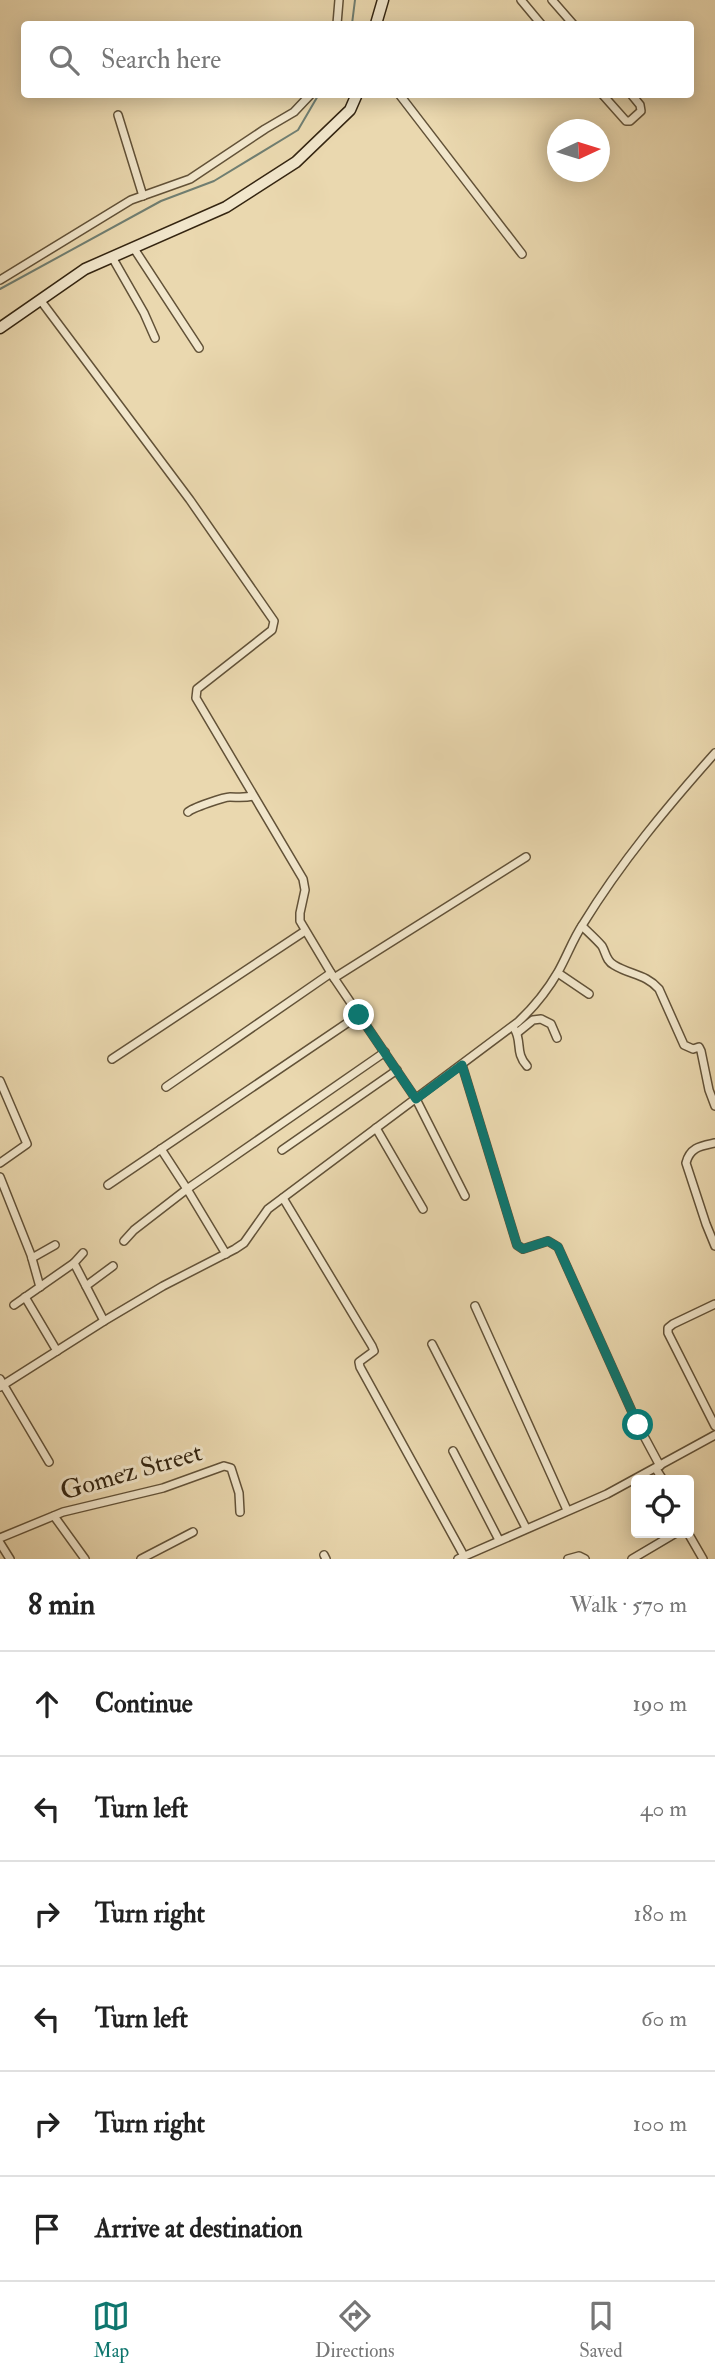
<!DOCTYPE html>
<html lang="en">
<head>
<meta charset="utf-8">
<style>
	body { margin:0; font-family:"IM FELL Double Pica",serif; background:#f2f2f2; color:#222 }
	.controls { position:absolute; right:21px; bottom:21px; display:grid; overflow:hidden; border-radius:7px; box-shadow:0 4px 18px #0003 }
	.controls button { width:63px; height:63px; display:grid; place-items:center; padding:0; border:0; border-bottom:2px solid #e0e0e0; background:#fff; color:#222; font:35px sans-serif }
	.compass { position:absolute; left:547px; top:119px; width:63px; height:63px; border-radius:50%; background:#fff; box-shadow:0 4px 18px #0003; rotate:86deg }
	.stop { position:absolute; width:21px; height:21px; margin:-16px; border:5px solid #0f766e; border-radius:50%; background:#fff }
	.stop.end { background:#0f766e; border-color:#fff; box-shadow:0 2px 7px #0008 }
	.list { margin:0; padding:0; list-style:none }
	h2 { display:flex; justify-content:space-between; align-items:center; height:91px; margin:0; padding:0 28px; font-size:30px }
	h2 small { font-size:23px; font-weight:400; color:#767676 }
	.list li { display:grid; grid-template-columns:46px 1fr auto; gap:21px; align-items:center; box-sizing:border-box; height:105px; padding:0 28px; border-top:2px solid #e0e0e0 }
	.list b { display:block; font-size:26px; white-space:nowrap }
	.list em { font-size:23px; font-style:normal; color:#767676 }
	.icon { flex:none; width:38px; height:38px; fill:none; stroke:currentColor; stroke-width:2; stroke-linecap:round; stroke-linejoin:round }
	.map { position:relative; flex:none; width:715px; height:1559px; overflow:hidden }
	.search { position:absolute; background:#fff; box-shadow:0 4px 18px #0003; left:21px; right:21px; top:21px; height:77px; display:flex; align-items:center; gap:18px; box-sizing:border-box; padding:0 24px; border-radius:7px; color:#767676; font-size:26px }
	.sheet { height:721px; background:#fff }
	nav { display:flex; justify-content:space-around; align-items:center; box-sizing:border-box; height:98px; border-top:2px solid #e0e0e0; background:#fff; font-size:19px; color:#767676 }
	nav a { display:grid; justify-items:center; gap:4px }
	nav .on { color:#0f766e }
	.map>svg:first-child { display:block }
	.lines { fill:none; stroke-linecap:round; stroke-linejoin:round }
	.stream { stroke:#707e71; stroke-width:2 }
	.street-casing { stroke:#625238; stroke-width:10 }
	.secondary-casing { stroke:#342511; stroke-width:13 }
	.street { stroke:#f1e6cb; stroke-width:7 }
	.secondary { stroke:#f1e6cb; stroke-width:10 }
	.route { stroke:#0f766e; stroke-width:9 }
	.labels { text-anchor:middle; stroke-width:6; stroke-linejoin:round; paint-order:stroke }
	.street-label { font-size:26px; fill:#342511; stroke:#f1e6cb }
</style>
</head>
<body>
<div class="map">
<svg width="715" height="1559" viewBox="0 0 715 1559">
	<rect width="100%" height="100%" fill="#ead8af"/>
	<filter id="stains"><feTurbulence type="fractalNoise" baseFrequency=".00286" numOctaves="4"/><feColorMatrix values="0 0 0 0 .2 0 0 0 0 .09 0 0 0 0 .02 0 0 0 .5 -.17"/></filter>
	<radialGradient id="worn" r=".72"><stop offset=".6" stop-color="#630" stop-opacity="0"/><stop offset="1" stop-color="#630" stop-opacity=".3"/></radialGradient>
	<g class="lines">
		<g class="stream">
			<polyline points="352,24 355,0"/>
			<polyline points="0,289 161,201 214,181 298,130 319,94"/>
		</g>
		<defs>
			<g id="street">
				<polyline points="521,0 541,24"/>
				<polyline points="552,0 573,24"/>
				<polyline points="337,24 339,0"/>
				<polyline points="399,94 522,254"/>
				<polyline points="602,94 626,121 630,121 641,111 640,105 631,94"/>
				<polyline points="118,115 143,196"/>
				<polyline points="133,247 199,348"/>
				<polyline points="112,257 144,313 155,338"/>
				<polyline points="0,280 131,200 190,179 265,129 294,112 311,94"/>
				<polyline points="41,301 190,500 274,621 272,630 197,689 196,698 303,879 305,890 300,913 300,921 334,978 416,1099 465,1196"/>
				<path d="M188,812C192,808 224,797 230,797C238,797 244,798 253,796"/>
				<path d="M582,926C588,932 596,939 602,946C606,953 606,961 614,965C630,975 646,974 659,989L684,1045L693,1049L699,1047L701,1051L709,1090L715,1106"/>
				<polyline points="558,973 589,994"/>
				<polyline points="334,978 526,857"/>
				<path d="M515,1030C522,1042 515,1053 527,1066"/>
				<polyline points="517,1033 533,1020 541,1019 551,1024 557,1038"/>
				<polyline points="112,1059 305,931"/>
				<polyline points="462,1065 517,1245 523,1249 548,1241 558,1247 638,1425 660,1466"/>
				<polyline points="0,1081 27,1144 0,1163"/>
				<polyline points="166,1087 331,973"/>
				<polyline points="376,1128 423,1209"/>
				<path d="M715,1143C701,1146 690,1147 686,1163L706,1224L715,1246"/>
				<polyline points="282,1150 397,1070"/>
				<polyline points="0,1177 31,1255 40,1287"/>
				<polyline points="108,1185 359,1015"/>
				<polyline points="283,1198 372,1346 374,1351 359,1362 360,1367 464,1556"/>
				<polyline points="124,1241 134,1230 187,1189 161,1149"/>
				<polyline points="226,1254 187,1189 385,1052"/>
				<polyline points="32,1258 55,1245"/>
				<polyline points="74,1263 83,1253"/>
				<polyline points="86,1286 113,1266"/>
				<polyline points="25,1297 57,1351"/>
				<polyline points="715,1304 673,1324 668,1328 668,1333 715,1426"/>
				<polyline points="14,1305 74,1263 104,1321"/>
				<polyline points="475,1306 567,1510"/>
				<polyline points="432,1344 526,1528"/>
				<polyline points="0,1379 49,1462"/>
				<path d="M0,1387L104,1321L163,1286L235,1249L244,1243L268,1209L518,1022C534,1007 547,991 558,972C567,956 573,939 583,924C621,862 667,807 715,753"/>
				<polyline points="453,1451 499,1540"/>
				<polyline points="656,1469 663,1480"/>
				<polyline points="54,1516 85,1559"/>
				<polyline points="688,1533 703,1559"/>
				<polyline points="0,1538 63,1512 163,1488 224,1466 231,1468 239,1493 240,1512"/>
				<polyline points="0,1543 10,1559"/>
				<polyline points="324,1555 326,1559"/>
				<polyline points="141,1559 193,1532"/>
				<polyline points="458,1559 607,1494 715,1435"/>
				<polyline points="568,1559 579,1556 585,1559"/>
				<polyline points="632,1559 676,1533"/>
			</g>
			<g id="secondary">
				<polyline points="376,24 383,0"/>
				<polyline points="0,328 85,269 226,207 296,162 350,110 357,94"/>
			</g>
		</defs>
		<use href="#street" class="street-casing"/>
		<use href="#secondary" class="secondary-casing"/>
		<use href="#street" class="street"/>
		<use href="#secondary" class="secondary"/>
	</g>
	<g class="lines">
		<polyline class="route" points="359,1015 416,1099 462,1065 517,1245 523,1249 548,1241 558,1247 638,1425"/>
	</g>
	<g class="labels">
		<g class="street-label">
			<text transform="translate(131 1471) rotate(-16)" y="9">Gomez Street</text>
		</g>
	</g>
	<rect width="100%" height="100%" filter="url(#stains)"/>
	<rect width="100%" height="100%" fill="url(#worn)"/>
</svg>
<div class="controls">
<button><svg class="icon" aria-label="locate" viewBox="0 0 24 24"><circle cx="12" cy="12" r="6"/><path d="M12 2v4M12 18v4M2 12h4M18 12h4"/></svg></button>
</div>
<svg class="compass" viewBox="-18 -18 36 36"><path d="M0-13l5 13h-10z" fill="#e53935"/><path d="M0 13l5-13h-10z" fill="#767676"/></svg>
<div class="stop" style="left:638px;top:1425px"></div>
<div class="stop end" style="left:359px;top:1015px"></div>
<div class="search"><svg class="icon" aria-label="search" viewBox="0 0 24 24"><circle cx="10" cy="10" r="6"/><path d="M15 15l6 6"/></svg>Search here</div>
</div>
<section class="sheet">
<h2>8 min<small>Walk · 570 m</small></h2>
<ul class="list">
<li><svg class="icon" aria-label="ahead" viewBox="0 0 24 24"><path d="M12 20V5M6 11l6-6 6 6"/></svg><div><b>Continue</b></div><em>190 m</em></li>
<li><svg class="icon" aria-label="left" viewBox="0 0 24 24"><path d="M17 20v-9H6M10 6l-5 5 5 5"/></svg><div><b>Turn left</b></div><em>40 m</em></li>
<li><svg class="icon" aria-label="right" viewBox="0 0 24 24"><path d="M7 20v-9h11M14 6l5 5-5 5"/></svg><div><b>Turn right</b></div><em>180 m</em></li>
<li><svg class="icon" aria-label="left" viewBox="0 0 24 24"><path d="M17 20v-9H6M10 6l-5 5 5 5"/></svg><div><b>Turn left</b></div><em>60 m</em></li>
<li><svg class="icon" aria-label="right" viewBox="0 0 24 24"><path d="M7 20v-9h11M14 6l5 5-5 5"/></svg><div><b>Turn right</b></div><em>100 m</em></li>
<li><svg class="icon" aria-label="arrive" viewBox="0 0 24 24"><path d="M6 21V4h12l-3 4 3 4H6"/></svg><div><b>Arrive at destination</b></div></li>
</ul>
</section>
<nav>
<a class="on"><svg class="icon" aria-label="map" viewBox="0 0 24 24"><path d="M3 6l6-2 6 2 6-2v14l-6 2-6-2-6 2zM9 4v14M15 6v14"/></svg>Map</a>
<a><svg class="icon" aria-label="directions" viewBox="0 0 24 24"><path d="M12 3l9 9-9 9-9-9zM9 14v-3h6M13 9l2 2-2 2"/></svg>Directions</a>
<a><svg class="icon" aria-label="saved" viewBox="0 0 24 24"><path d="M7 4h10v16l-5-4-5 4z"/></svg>Saved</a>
</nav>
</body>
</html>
